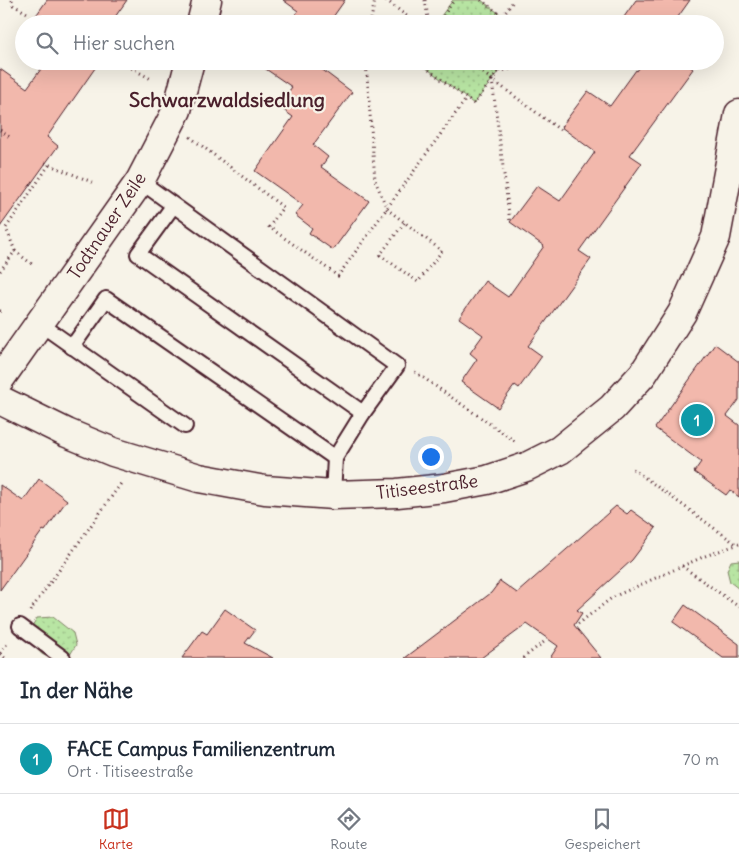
<!DOCTYPE html>
<html lang="de">
<head>
<meta charset="utf-8">
<style>
	body { margin:0; font-family:Delius,sans-serif; background:#f2f2f3; color:#1f2937 }
	.you { position:absolute; left:430px; top:456px; width:18px; height:18px; margin:-12px; border:4px solid #fff; border-radius:50%; background:#1a73e8; box-shadow:0 0 0 8px #1a73e833 }
	.badge { display:grid; place-items:center; width:32px; height:32px; border-radius:50%; background:#c8321e; color:#fff; font-size:16px; font-weight:700 }
	.pin { position:absolute; translate:-50% -50%; border:2px solid #fff; box-shadow:0 1px 5px #0006 }
	.list { margin:0; padding:0; list-style:none }
	h2 { display:flex; justify-content:space-between; align-items:center; height:65px; margin:0; padding:0 20px; font-size:21px }
	h2 small { font-size:16px; font-weight:400; color:#747a83 }
	.list li { display:grid; grid-template-columns:32px 1fr auto; gap:15px; align-items:center; box-sizing:border-box; height:70px; padding:0 20px; border-top:1px solid #e0e1e3 }
	.list b { display:block; font-size:19px; white-space:nowrap }
	.list p { margin:0; font-size:16px; white-space:nowrap; color:#747a83 }
	.list em { font-size:16px; font-style:normal; color:#747a83 }
	.icon { flex:none; width:28px; height:28px; fill:none; stroke:currentColor; stroke-width:2; stroke-linecap:round; stroke-linejoin:round }
	.map { position:relative; flex:none; width:739px; height:658px; overflow:hidden }
	.search { position:absolute; background:#fff; box-shadow:0 5px 20px #0002; left:15px; right:15px; top:15px; height:55px; display:flex; align-items:center; gap:12px; box-sizing:border-box; padding:0 18px; border-radius:28px; color:#747a83; font-size:19px }
	.sheet { height:135px; background:#fff }
	nav { display:flex; justify-content:space-around; align-items:center; box-sizing:border-box; height:70px; border-top:1px solid #e0e1e3; background:#fff; font-size:14px; color:#747a83 }
	nav a { display:grid; justify-items:center; gap:2px }
	nav .on { color:#c8321e }
	.map>svg:first-child { display:block }
	.grass { fill:url(#grass-dots); stroke:#818267 }
	.building { fill:#f2b8ac; stroke:#4a1f2b }
	.lines { fill:none; stroke-linecap:round; stroke-linejoin:round }
	.lane-casing { stroke:#4a1f2b; stroke-width:18 }
	.street-casing { stroke:#4a1f2b; stroke-width:31 }
	.path { stroke:#4a1f2b; stroke-width:3; stroke-dasharray:1 4; stroke-linecap:butt }
	.lane { stroke:#f7f3e8; stroke-width:14 }
	.street { stroke:#f7f3e8; stroke-width:28 }
	.labels { text-anchor:middle; stroke-width:4.5; stroke-linejoin:round; paint-order:stroke }
	.street-label { font-size:18px; fill:#4a1f2b; stroke:#f7f3e8 }
	.quarter-label { font-size:20px; font-weight:bold; fill:#4a1f2b; stroke:#f7f3e8 }
</style>
</head>
<body>
<div class="map">
<svg width="739" height="658" viewBox="0 0 739 658">
	<defs>
		<pattern id="grass-dots" width="8" height="8" patternUnits="userSpaceOnUse" patternTransform="scale(1.25)"><rect width="8" height="8" fill="#b8e5a3"/><path d="M2 2h.1M6 6h.1" fill="none" stroke="#a0c48c" stroke-width="1.8" stroke-linecap="round"/></pattern>
	</defs>
	<rect width="100%" height="100%" fill="#f7f3e8"/>
	<filter id="ink" filterUnits="userSpaceOnUse"><feTurbulence type="fractalNoise" baseFrequency=".02" numOctaves="2"/><feDisplacementMap in="SourceGraphic" scale="10" xChannelSelector="R" yChannelSelector="G"/><feConvolveMatrix kernelMatrix="1 2 1 2 8 2 1 2 1" color-interpolation-filters="sRGB"/></filter>
	<g filter="url(#ink)">
		<g class="grass">
			<polygon points="453,0 481,0 513,24 435,24"/>
			<polygon points="417,61 506,61 474,104"/>
			<polygon points="739,560 739,589 730,582 727,570 731,561"/>
			<path d="M53,617L73,633L76,645L68,658C40,658 39,656 29,631L37,618Z"/>
		</g>
		<g class="building">
			<polygon points="47,0 127,0 110,24 30,24"/>
			<polygon points="283,0 345,0 328,24 289,24 298,11"/>
			<polygon points="636,0 690,0 673,24 619,24"/>
			<polygon points="47,61 100,61 47,137 58,146 0,227 0,69 27,88"/>
			<polygon points="254,61 325,61 320,68 352,92 313,145 328,157 321,167 369,201 333,250 309,233 312,228 295,215 303,205 255,171 293,117 278,106 292,87"/>
			<polygon points="644,61 683,61 693,69 630,155 642,163 579,251 591,259 528,346 542,356 519,388 515,385 498,408 461,382 477,359 470,353 483,335 459,318 485,281 508,297 544,246 510,222 537,186 560,201 595,152 561,127 588,91 610,106 636,70 637,71"/>
			<polygon points="715,344 739,362 739,400 727,416 739,425 739,497 730,490 726,495 694,472 701,462 655,428"/>
			<polygon points="39,479 67,500 45,531 43,530 0,590 0,485 23,501"/>
			<polygon points="616,506 627,514 631,510 656,528 632,560 577,610 582,613 574,625 601,658 550,658 558,646 527,624 481,658 405,658 491,593 500,581 517,593"/>
			<polygon points="685,605 739,644 739,658 723,658 673,622"/>
			<polygon points="225,609 255,630 245,643 273,658 182,658 202,631 207,634"/>
		</g>
		<g class="lines">
			<defs>
				<g id="lane">
					<polyline points="140,181 397,366 363,413 335,458 333,495"/>
					<polyline points="173,206 138,254 363,413"/>
					<polyline points="39,323 185,426"/>
					<polyline points="72,347 106,299 335,458"/>
					<polyline points="20,626 63,658"/>
				</g>
				<g id="street">
					<polyline points="201,24 207,0"/>
					<polyline points="0,379 140,181 177,110 190,61"/>
					<polyline points="0,400 67,433 113,452 199,478 265,490 333,495 397,493 444,488 487,480 526,467 560,450 612,408 643,374 682,313 716,237 739,114"/>
				</g>
			</defs>
			<use href="#lane" class="lane-casing"/>
			<use href="#street" class="street-casing"/>
			<g class="path">
				<polyline points="12,0 13,5 29,14"/>
				<polyline points="386,0 417,24"/>
				<polyline points="425,0 429,24"/>
				<polyline points="481,0 513,24"/>
				<polyline points="503,16 514,0"/>
				<polyline points="370,24 375,0"/>
				<polyline points="438,24 454,0"/>
				<polyline points="118,61 153,80"/>
				<polyline points="366,61 375,180 387,209 442,251 418,282 380,255 405,222"/>
				<polyline points="417,61 474,104 506,61"/>
				<polyline points="467,61 560,130"/>
				<polyline points="499,71 559,61"/>
				<polyline points="492,80 510,222"/>
				<polyline points="0,130 11,138"/>
				<polyline points="190,137 283,207 269,227 338,276 466,99"/>
				<polyline points="45,163 92,182"/>
				<polyline points="15,251 6,228 49,165"/>
				<polyline points="0,271 15,251 33,265"/>
				<polyline points="0,311 1,311"/>
				<polyline points="415,372 516,442"/>
				<polyline points="633,469 736,544"/>
				<polyline points="682,566 739,607"/>
				<polyline points="30,611 122,482"/>
				<polyline points="578,624 613,597 705,556 739,544"/>
				<polyline points="0,653 9,641"/>
				<polyline points="0,654 5,658"/>
				<polyline points="523,658 544,642"/>
			</g>
			<use href="#lane" class="lane"/>
			<use href="#street" class="street"/>
		</g>
	</g>
	<g class="labels">
		<g class="street-label">
			<text transform="translate(107 226) rotate(-56)" y="6">Todtnauer Zeile</text>
			<text transform="translate(427 487) rotate(-7)" y="6">Titiseestraße</text>
		</g>
		<g class="quarter-label">
			<text x="227" y="107">Schwarzwaldsiedlung</text>
		</g>
	</g>
</svg>
<div class="you"></div>
<div class="pin badge" style="left:697px;top:420px;background:#0f9aa8">1</div>
<div class="search"><svg class="icon" aria-label="search" viewBox="0 0 24 24"><circle cx="10" cy="10" r="6"/><path d="M15 15l6 6"/></svg>Hier suchen</div>
</div>
<section class="sheet">
<h2>In der Nähe<small></small></h2>
<ul class="list">
<li><span class="badge" style="background:#0f9aa8">1</span><div><b>FACE Campus Familienzentrum</b><p>Ort · Titiseestraße</p></div><em>70 m</em></li>
</ul>
</section>
<nav>
<a class="on"><svg class="icon" aria-label="map" viewBox="0 0 24 24"><path d="M3 6l6-2 6 2 6-2v14l-6 2-6-2-6 2zM9 4v14M15 6v14"/></svg>Karte</a>
<a><svg class="icon" aria-label="directions" viewBox="0 0 24 24"><path d="M12 3l9 9-9 9-9-9zM9 14v-3h6M13 9l2 2-2 2"/></svg>Route</a>
<a><svg class="icon" aria-label="saved" viewBox="0 0 24 24"><path d="M7 4h10v16l-5-4-5 4z"/></svg>Gespeichert</a>
</nav>
</body>
</html>
